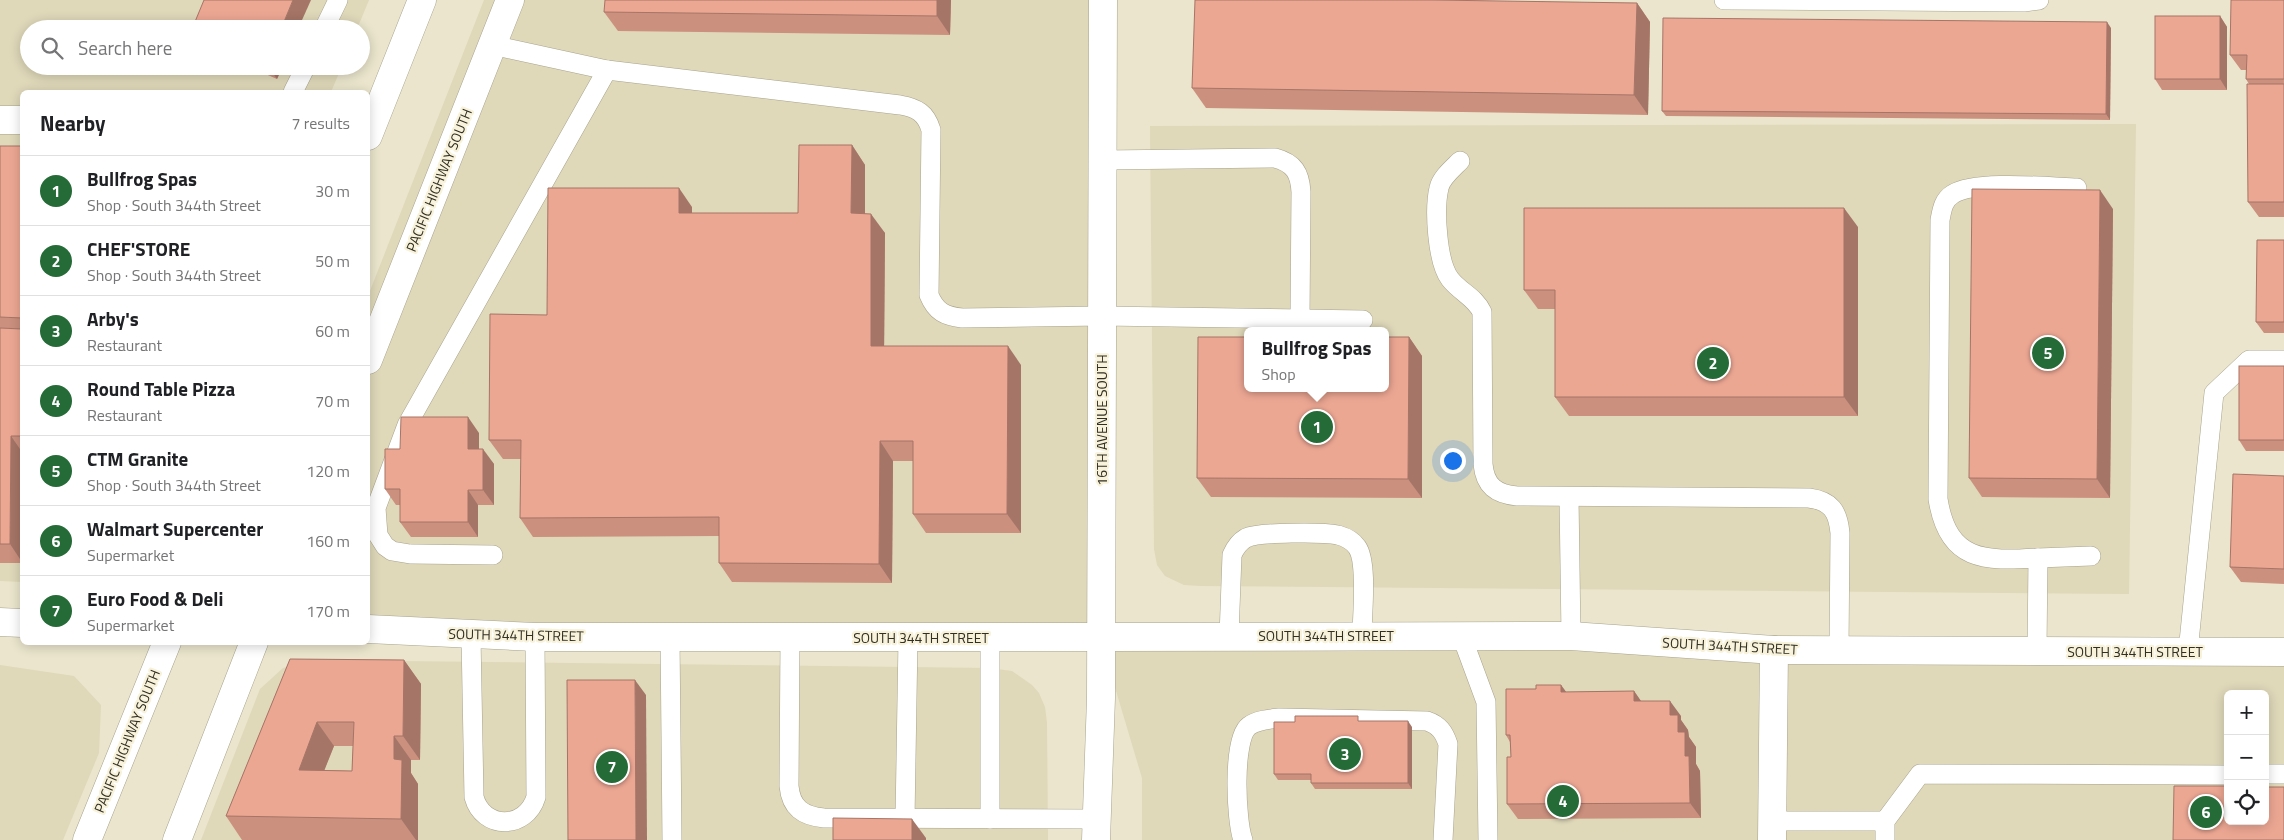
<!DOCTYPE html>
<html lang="en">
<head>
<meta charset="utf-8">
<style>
	body { margin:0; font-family:"Titillium Web",sans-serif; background:#f2f2f2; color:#202124 }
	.controls { position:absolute; right:15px; bottom:15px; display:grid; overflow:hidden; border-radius:8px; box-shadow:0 2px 12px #0003 }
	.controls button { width:45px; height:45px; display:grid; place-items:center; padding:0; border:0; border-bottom:1px solid #e0e0e0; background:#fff; color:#202124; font:25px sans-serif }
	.you { position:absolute; left:1452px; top:460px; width:18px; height:18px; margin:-12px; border:4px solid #fff; border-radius:50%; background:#1a73e8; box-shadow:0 0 0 8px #1a73e833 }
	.badge { display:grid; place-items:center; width:32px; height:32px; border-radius:50%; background:#256b37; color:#fff; font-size:16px; font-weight:700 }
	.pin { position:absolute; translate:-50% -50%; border:2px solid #fff; box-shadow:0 1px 5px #0006 }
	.popup { position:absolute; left:1244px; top:327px; width:145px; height:65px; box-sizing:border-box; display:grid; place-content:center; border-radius:8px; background:#fff; filter:drop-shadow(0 1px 4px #0005); font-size:16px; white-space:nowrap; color:#757577 }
	.popup b { font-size:19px; color:#202124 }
	.popup::after { content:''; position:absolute; left:50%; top:100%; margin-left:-10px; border:10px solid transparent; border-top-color:#fff }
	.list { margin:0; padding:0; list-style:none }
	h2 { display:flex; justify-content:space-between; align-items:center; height:65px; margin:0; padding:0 20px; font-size:21px }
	h2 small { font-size:16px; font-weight:400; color:#757577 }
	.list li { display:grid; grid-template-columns:32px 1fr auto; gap:15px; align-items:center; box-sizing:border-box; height:70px; padding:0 20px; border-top:1px solid #e0e0e0 }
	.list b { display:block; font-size:19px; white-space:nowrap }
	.list p { margin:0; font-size:16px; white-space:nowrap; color:#757577 }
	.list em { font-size:16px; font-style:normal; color:#757577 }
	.icon { flex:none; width:28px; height:28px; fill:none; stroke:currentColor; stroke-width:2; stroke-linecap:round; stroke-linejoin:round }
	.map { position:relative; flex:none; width:2284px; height:840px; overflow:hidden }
	.search { position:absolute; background:#fff; box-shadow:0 2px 12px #0003; left:20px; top:20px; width:350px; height:55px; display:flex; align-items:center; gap:12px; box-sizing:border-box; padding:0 18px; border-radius:28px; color:#757577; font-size:19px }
	.panel { position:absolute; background:#fff; box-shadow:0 2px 12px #0003; left:20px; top:90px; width:350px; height:555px; border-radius:8px }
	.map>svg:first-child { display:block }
	.built { fill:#dfd8b9; fill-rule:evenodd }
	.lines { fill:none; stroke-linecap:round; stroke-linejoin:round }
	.service-casing { stroke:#a7a38c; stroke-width:20 }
	.minor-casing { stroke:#a7a38c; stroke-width:29 }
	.tertiary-casing { stroke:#a7a38c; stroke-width:29 }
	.primary-casing { stroke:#a7a38c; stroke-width:29 }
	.service { stroke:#fff; stroke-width:19 }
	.minor { stroke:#fff; stroke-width:28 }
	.tertiary { stroke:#fff; stroke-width:28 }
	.primary { stroke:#fff; stroke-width:28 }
	.wall { fill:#cb907e; fill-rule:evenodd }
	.shaded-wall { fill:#a57567 }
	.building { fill:#eca793; stroke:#a57567; fill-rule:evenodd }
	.labels { text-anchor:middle; stroke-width:4.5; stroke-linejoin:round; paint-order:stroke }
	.street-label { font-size:14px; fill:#302e25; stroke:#f7f2d9 }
</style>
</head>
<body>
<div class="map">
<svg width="2284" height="840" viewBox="0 0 2284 840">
	<rect width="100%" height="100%" fill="#eae5cc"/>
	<g class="built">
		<polygon points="0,0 369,0 357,29 29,29 29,66 342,66 331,92 22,92 22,582 0,581"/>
		<path d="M484,0H1103L1101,637L2284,652V840H1142V778L1100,637L368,629V296ZM2228,694H2265V821H2228Z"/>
		<path d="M2136,124L2129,594L1201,586L1184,585L1165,576L1157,565L1154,549L1150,126ZM1248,331H1386V388H1248Z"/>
		<polygon points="308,660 989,668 1012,671 1032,685 1039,693 1045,707 1047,723 1048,840 201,840 260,689 283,668"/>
		<polygon points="0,665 74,676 101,705 99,753 63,840 0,840"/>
	</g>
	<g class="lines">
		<defs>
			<g id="service">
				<polyline points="1724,0 2024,2 2039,0"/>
				<polyline points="324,29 338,0"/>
				<path d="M492,45L607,70L900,105C917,108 926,113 931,130L929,295C936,312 945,316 962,318L1102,316L1363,320"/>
				<polyline points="293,92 306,66"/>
				<path d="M1104,160L1275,158C1294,163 1300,173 1301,192L1300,320"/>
				<path d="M1460,161C1452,169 1441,178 1439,188C1434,209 1437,262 1450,279C1460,292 1475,297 1482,312L1483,464C1485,486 1496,494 1517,496L1809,498C1831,501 1838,511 1840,533L1839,651"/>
				<polyline points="1569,497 1571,636"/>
				<polyline points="493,555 410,554 392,551 385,546 378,535 376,508 407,425 607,70"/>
				<polyline points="2038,558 2091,556"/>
				<path d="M471,636L474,797C483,830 526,830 536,797L535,637"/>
				<polyline points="670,636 672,840"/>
				<path d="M1229,636L1232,555C1235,548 1239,542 1246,538C1259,532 1323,532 1338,535C1345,537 1353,541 1357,547C1368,562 1362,616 1362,635"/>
				<path d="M790,637L789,786C791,808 803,816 824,818L1096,819"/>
				<polyline points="1462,637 1486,702 1488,840"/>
				<polyline points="990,639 990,819"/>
				<path d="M2037,651L2038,558C1984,561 1948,562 1938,499L1940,220C1942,210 1943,200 1953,194C1975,180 2048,187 2077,188"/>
				<polyline points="2188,652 2214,393 2249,360 2284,360"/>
				<polyline points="2265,774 2284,774"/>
				<polyline points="905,819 908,639"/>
				<polyline points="1772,821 1885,821"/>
				<path d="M1243,840C1236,822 1232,738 1249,726C1257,720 1270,719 1279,718L1427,721C1439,725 1444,732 1448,744L1443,840"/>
				<polyline points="1885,840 1885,821 1920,774 2228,775"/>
			</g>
			<g id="minor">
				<polyline points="0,120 22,120"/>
				<polyline points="1100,637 1571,636 1774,650 2284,652"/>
				<polyline points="1772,840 1774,650"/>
			</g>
			<g id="tertiary">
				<polyline points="0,622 22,623"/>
				<polyline points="368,629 535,637 1100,637"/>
			</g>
			<g id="primary">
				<polyline points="368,136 422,0"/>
				<polyline points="368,360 510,0"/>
				<polyline points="87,840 167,642"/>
				<polyline points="177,840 254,642"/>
				<polyline points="1096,840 1101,698 1103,0"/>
			</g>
		</defs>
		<use href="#service" class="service-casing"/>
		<use href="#minor" class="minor-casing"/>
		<use href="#tertiary" class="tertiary-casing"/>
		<use href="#primary" class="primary-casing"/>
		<use href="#service" class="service"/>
		<use href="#minor" class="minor"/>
		<use href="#tertiary" class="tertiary"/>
		<use href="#primary" class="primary"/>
	</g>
	<g class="wall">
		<polygon points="951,0 950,35 618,31 604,12"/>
		<polygon points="2284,0 2284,217 2259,217 2248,202 2249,84 2246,79 2246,70 2241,70 2230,55"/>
		<polygon points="1637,3 1650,22 1648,115 1206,108 1192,88"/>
		<polygon points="2220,16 2227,27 2227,90 2162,90 2155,79"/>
		<polygon points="2111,28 2110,120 1666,116 1662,111"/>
		<polygon points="247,66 283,66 277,79"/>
		<polygon points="852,145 865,165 865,214 885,233 884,346 1021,365 1021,533 926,533 913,514 913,461 893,461 892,583 732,582 719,563 719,536 533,537 520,518 521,459 503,459 489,440 547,315 692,207 692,213 798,213"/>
		<rect x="0" y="146" width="22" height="417"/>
		<polygon points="2113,209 2110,498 1982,497 1969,478"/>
		<polygon points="1858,227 1858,416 1569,416 1555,397 1555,309 1538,309 1524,290"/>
		<polygon points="2284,240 2284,333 2264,333 2256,322"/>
		<polygon points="1409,337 1422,356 1422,498 1211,497 1197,478"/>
		<polygon points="2284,366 2284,451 2246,451 2239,440"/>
		<polygon points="479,433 479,449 494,464 494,505 478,505 478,537 411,537 400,522 400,505 396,505 385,489 400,449"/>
		<polygon points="2284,476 2284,584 2241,582 2230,567"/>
		<path d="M290,659L404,660L421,684L420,760H411V773L418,784V840H242L226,816ZM334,746H353L352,771L324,770Z"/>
		<polygon points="1561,685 1566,692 1634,691 1641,701 1681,716 1681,720 1688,730 1689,737 1696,747 1696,764 1700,771 1701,818 1518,819 1507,804 1511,757 1510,742 1506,735 1536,689"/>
		<polygon points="1361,721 1412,727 1412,789 1315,789 1311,783 1311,780 1278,780 1274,774"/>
	</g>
	<g class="shaded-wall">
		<polygon points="293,0 311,0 298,29 281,29"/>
		<polygon points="937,0 951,0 950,35 937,16"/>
		<polygon points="1637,3 1650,22 1648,115 1634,95"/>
		<polygon points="2220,16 2227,27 2227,90 2220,79"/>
		<polygon points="2107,22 2111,28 2110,120 2106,114"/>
		<polygon points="268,66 283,66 277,79"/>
		<polygon points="852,145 865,165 865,233 851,213"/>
		<polygon points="679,188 692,207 692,233 679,213"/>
		<polygon points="2100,190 2113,209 2110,498 2097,479"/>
		<polygon points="1844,208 1858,227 1858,416 1844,397"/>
		<polygon points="871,214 885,233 884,365 871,346"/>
		<polygon points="1409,337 1422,356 1422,498 1408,479"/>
		<polygon points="1008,346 1021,365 1021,533 1007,514"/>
		<polygon points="468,417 479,433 479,464 468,449"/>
		<polygon points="11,436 22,452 22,562 10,544"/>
		<polygon points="880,441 893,461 892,583 879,564"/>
		<polygon points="483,449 494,464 494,505 483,490"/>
		<polygon points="468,490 478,505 478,537 468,522"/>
		<polygon points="404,660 421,684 420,760 403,736"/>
		<polygon points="635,680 646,695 647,840 636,840"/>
		<polygon points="1561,685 1572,700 1561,692"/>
		<polygon points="1634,691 1645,707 1634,701"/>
		<polygon points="1670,701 1681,716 1681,720 1688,730 1689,737 1696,747 1696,764 1700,771 1701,818 1690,803 1678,732 1670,715"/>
		<polygon points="1408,721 1412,727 1412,789 1408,783"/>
		<polygon points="317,722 334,746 315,794 299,770"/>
		<polygon points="394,736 411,760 411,773 418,784 418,840 416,840 401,819 394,759"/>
		<polygon points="912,819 926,838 926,840 912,840"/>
	</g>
	<g class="building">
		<polygon points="204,0 293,0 281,29 192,29"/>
		<polygon points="605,0 937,0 937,16 604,12"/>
		<polygon points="1195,0 1433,0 1637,3 1634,95 1192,88"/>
		<polygon points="2231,0 2284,0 2284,79 2246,79 2247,55 2230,55"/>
		<rect x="2155" y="16" width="65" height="63"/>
		<polygon points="1663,18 2107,22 2106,114 1662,111"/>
		<polygon points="2247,84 2284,84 2284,202 2248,202"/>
		<polygon points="799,145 852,145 851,213 871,214 871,346 1008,346 1007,514 913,514 913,441 880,441 879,564 719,563 719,517 520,518 521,440 489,440 490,314 547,315 548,188 679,188 679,213 798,213"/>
		<polygon points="0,146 22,146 22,318 0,317"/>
		<polygon points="1972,189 2100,190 2097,479 1969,478"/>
		<polygon points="1524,208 1844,208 1844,397 1555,397 1555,290 1524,290"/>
		<polygon points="2257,240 2284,240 2284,322 2256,322"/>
		<polygon points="0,328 22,329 22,436 11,436 10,544 0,544"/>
		<polygon points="1198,337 1248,337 1248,388 1386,388 1386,337 1409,337 1408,479 1197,478"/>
		<rect x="2239" y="366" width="45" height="74"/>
		<polygon points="401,417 468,417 468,449 483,449 483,490 468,490 468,522 400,522 400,489 385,489 385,449 400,449"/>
		<polygon points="2233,474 2284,476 2284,569 2230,567"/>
		<path d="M290,659L404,660L403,736H394V759L402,760L401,819L226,816ZM317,722H354L352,771L299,770Z"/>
		<polygon points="567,680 635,680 636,840 568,840"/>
		<polygon points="1536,685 1561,685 1561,692 1634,691 1634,701 1670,701 1670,715 1678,715 1678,732 1685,732 1685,756 1689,756 1690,803 1507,804 1507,757 1511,757 1510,735 1506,735 1506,689 1536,689"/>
		<polygon points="1295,716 1358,716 1358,721 1408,721 1408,783 1311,783 1311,774 1274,774 1274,722 1295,722"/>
		<polygon points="2174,786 2228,786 2228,821 2265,821 2265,787 2284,787 2284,840 2173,840"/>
		<polygon points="833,818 912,819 912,840 833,840"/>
	</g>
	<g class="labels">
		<g class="street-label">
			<text transform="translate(439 180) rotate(-68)" y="5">PACIFIC HIGHWAY SOUTH</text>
			<text transform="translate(1102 420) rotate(-90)" y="5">16TH AVENUE SOUTH</text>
			<text transform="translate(516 635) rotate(1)" y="5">SOUTH 344TH STREET</text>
			<text x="1326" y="641">SOUTH 344TH STREET</text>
			<text x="921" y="643">SOUTH 344TH STREET</text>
			<text transform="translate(1730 646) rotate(3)" y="5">SOUTH 344TH STREET</text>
			<text x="2135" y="657">SOUTH 344TH STREET</text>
			<text transform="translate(127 741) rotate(-68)" y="5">PACIFIC HIGHWAY SOUTH</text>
		</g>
	</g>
</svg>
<div class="controls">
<button>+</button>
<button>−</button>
<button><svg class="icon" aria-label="locate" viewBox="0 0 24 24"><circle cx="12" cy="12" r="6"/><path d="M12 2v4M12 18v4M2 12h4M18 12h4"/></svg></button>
</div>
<div class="you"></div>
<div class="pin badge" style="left:1317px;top:427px">1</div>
<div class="popup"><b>Bullfrog Spas</b>Shop</div>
<div class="pin badge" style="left:1713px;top:363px">2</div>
<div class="pin badge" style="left:1345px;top:754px">3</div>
<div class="pin badge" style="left:1563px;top:801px">4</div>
<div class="pin badge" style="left:2048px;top:353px">5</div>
<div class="pin badge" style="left:2206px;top:812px">6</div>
<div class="pin badge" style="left:612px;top:767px">7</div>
<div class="search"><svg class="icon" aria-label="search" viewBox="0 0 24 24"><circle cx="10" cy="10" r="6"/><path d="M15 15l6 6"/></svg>Search here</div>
<section class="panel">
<h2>Nearby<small>7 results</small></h2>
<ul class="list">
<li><span class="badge">1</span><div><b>Bullfrog Spas</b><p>Shop · South 344th Street</p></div><em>30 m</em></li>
<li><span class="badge">2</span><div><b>CHEF'STORE</b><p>Shop · South 344th Street</p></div><em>50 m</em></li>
<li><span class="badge">3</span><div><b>Arby's</b><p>Restaurant</p></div><em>60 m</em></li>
<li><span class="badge">4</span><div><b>Round Table Pizza</b><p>Restaurant</p></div><em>70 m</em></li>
<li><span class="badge">5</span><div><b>CTM Granite</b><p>Shop · South 344th Street</p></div><em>120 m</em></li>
<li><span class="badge">6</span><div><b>Walmart Supercenter</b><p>Supermarket</p></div><em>160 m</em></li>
<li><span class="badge">7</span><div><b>Euro Food &amp; Deli</b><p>Supermarket</p></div><em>170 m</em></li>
</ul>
</section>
</div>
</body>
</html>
